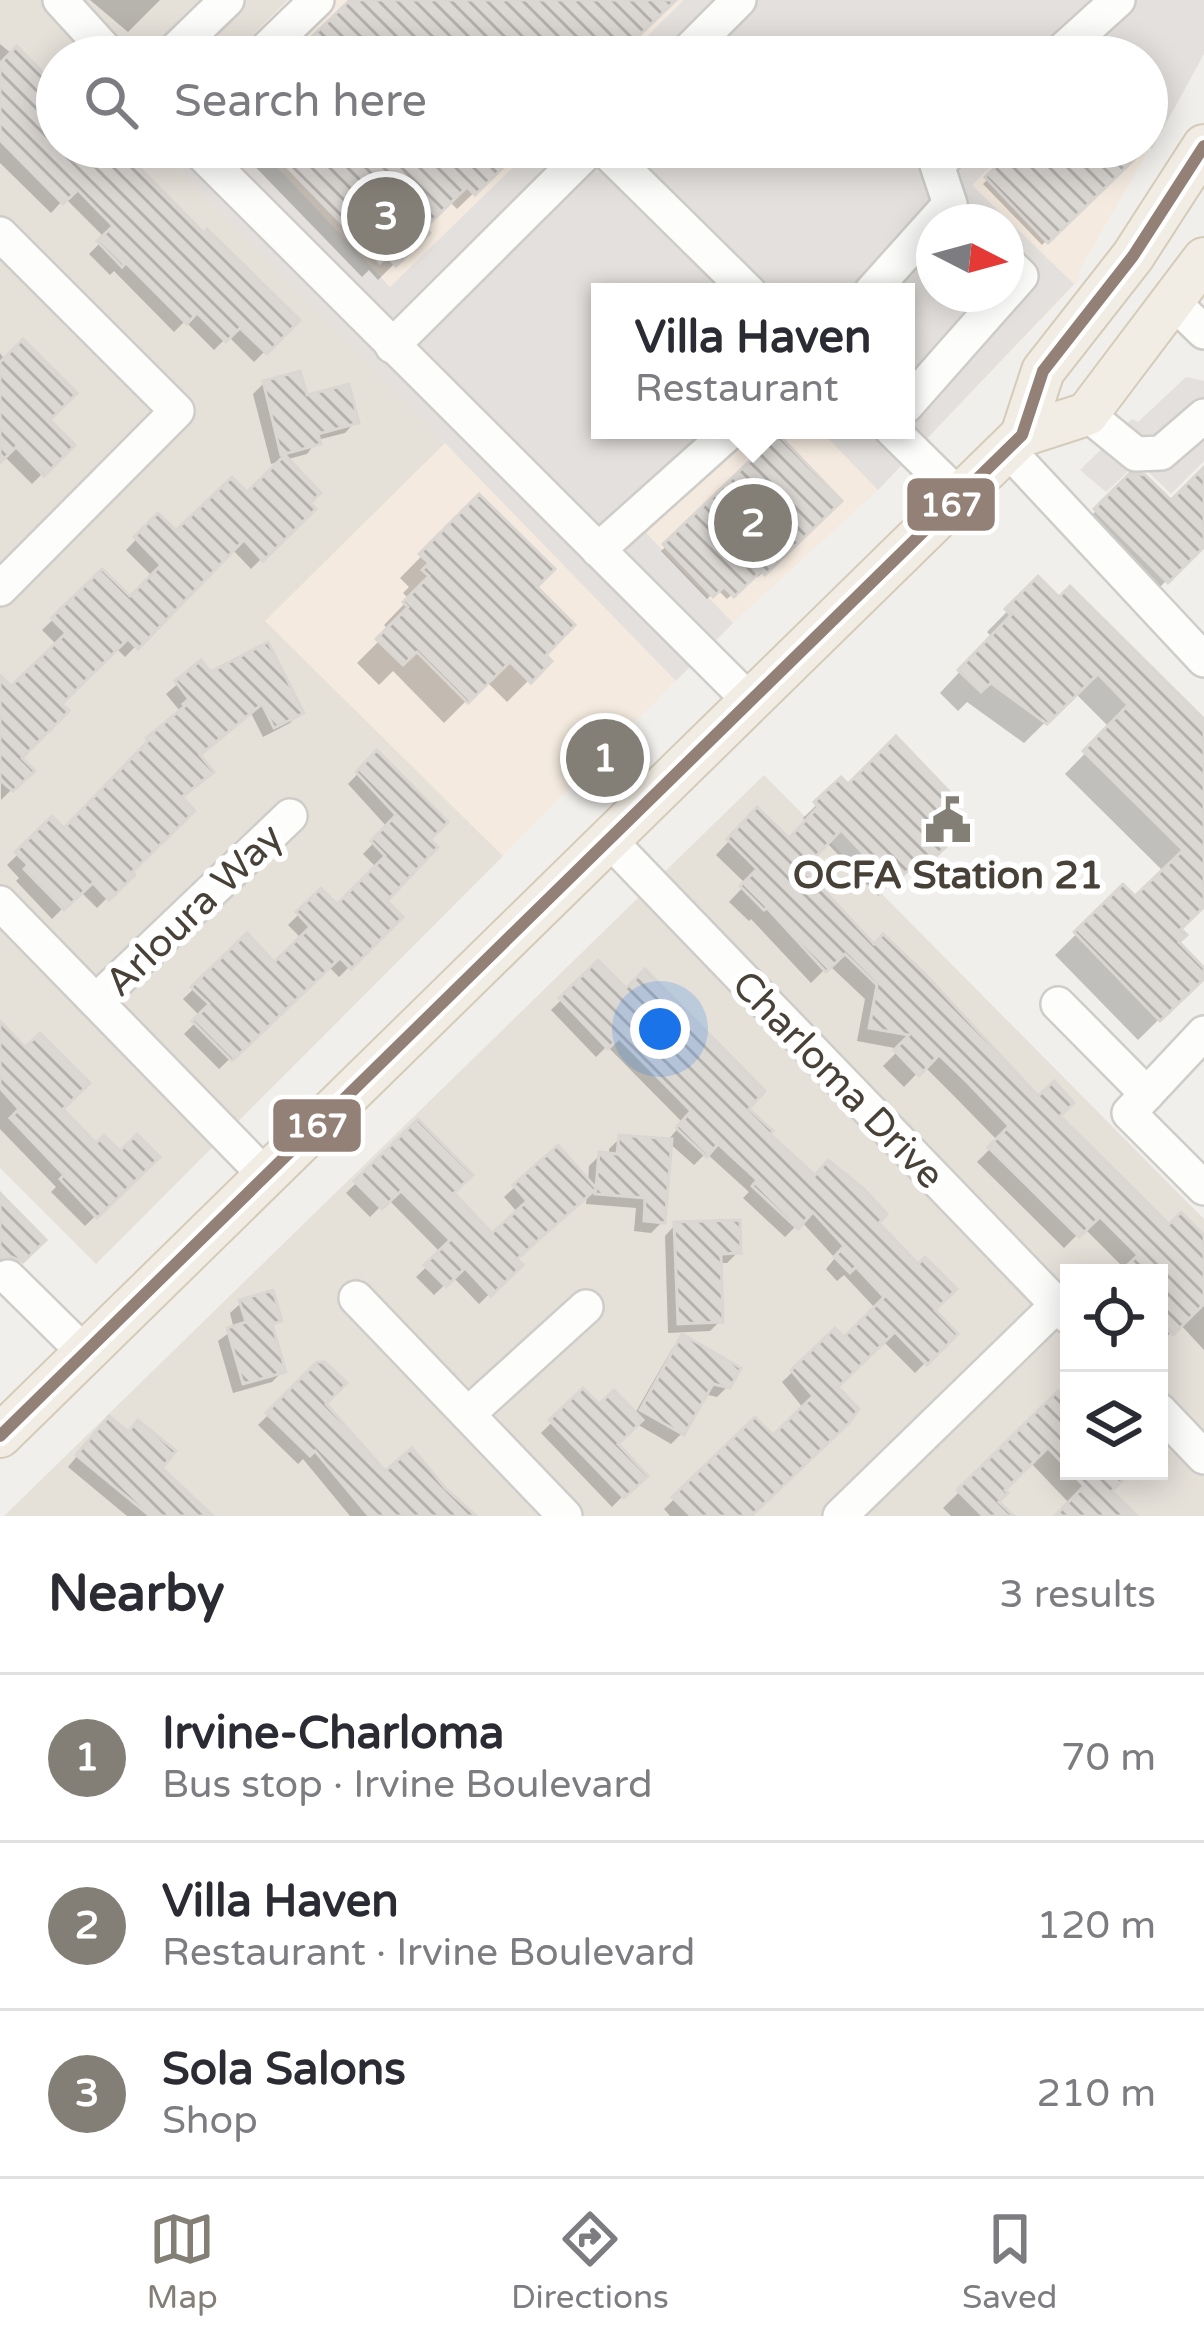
<!DOCTYPE html>
<html lang="en">
<head>
<meta charset="utf-8">
<style>
	body { margin:0; font-family:"Varela Round",sans-serif; background:#f7f7f7; color:#2b2b33 }
	.controls { position:absolute; right:36px; bottom:36px; display:grid; overflow:hidden; border-radius:0px; box-shadow:0 6px 30px #0003 }
	.controls button { width:108px; height:108px; display:grid; place-items:center; padding:0; border:0; border-bottom:3px solid #e1e1e2; background:#fff; color:#2b2b33; font:60px sans-serif }
	.compass { position:absolute; left:916px; top:204px; width:108px; height:108px; border-radius:50%; background:#fff; box-shadow:0 6px 30px #0003; rotate:96deg }
	.you { position:absolute; left:660px; top:1029px; width:42px; height:42px; margin:-30px; border:9px solid #fff; border-radius:50%; background:#1a73e8; box-shadow:0 0 0 18px #1a73e833 }
	.badge { display:grid; place-items:center; width:78px; height:78px; border-radius:50%; background:#837e76; color:#fff; font-size:39px; font-weight:700 }
	.pin { position:absolute; translate:-50% -50%; border:6px solid #fff; box-shadow:0 3px 12px #0006 }
	.popup { position:absolute; left:591px; top:283px; width:324px; height:156px; box-sizing:border-box; display:grid; place-content:center; border-radius:0px; background:#fff; filter:drop-shadow(0 3px 9px #0005); font-size:39px; white-space:nowrap; color:#7c7c81 }
	.popup b { font-size:45px; color:#2b2b33 }
	.popup::after { content:''; position:absolute; left:50%; top:100%; margin-left:-24px; border:24px solid transparent; border-top-color:#fff }
	.list { margin:0; padding:0; list-style:none }
	h2 { display:flex; justify-content:space-between; align-items:center; height:156px; margin:0; padding:0 48px; font-size:51px }
	h2 small { font-size:39px; font-weight:400; color:#7c7c81 }
	.list li { display:grid; grid-template-columns:78px 1fr auto; gap:36px; align-items:center; box-sizing:border-box; height:168px; padding:0 48px; border-top:3px solid #e1e1e2 }
	.list b { display:block; font-size:45px; white-space:nowrap }
	.list p { margin:0; font-size:39px; white-space:nowrap; color:#7c7c81 }
	.list em { font-size:39px; font-style:normal; color:#7c7c81 }
	.icon { flex:none; width:66px; height:66px; fill:none; stroke:currentColor; stroke-width:2; stroke-linecap:round; stroke-linejoin:round }
	.map { position:relative; flex:none; width:1204px; height:1516px; overflow:hidden }
	.search { position:absolute; background:#fff; box-shadow:0 6px 30px #0003; left:36px; right:36px; top:36px; height:132px; display:flex; align-items:center; gap:30px; box-sizing:border-box; padding:0 42px; border-radius:66px; color:#7c7c81; font-size:45px }
	.sheet { height:660px; background:#fff }
	nav { display:flex; justify-content:space-around; align-items:center; box-sizing:border-box; height:168px; border-top:3px solid #e1e1e2; background:#fff; font-size:33px; color:#7c7c81 }
	nav a { display:grid; justify-items:center; gap:6px }
	nav .on { color:#837e76 }
	.map>svg:first-child { display:block }
	.residential { fill:#e5e1d9; fill-rule:evenodd }
	.commercial { fill:#f4eadf; fill-rule:evenodd }
	.parking { fill:#e3e0dd; fill-rule:evenodd }
	.shadow { fill:#0003 }
	.building { fill:url(#building-back-hatch); stroke:#dad6d2; stroke-width:3 }
	.lines { fill:none; stroke-linecap:round; stroke-linejoin:round }
	.minor-casing { stroke:#cfcdc9; stroke-width:38 }
	.major-casing { stroke:#d4cbb9; stroke-width:46 }
	.minor { stroke:#fdfdfc; stroke-width:33 }
	.major { stroke:#f2ede4; stroke-width:42 }
	.bus-1-casing { stroke:#fff; stroke-width:21 }
	.bus-1 { stroke:#938177; stroke-width:12 }
	.labels { text-anchor:middle; stroke-width:12; stroke-linejoin:round; paint-order:stroke }
	.poi-label { font-size:39px; font-weight:bold; fill:#484137; stroke:#fff }
	.street-label { font-size:39px; fill:#484137; stroke:#fff }
	.line-badge { stroke:#fff; stroke-width:4.5 }
	.badge-label { font-size:33px; text-anchor:middle; font-weight:bold; fill:#fff }
</style>
</head>
<body>
<div class="map">
<svg width="1204" height="1516" viewBox="0 0 1204 1516">
	<defs>
		<pattern id="building-back-hatch" width="6" height="6" patternUnits="userSpaceOnUse" patternTransform="scale(3)"><rect width="6" height="6" fill="#dbd8d4"/><path d="M-1 5l2 2M0 0l6 6M5-1l2 2" fill="none" stroke="#b4b1ad"/></pattern>
	</defs>
	<rect width="100%" height="100%" fill="#f1efec"/>
	<g class="residential">
		<polygon points="0,0 288,0 230,57 57,57 57,147 158,147 446,444 266,621 503,856 96,1264 0,1168"/>
		<path d="M764,775L1204,1219V1516H4ZM1069,1273H1159V1471H1069Z"/>
	</g>
	<path class="commercial" d="M288,0H1204V54L1080,269L1079,280L878,490L733,623L503,856L265,621L445,443L158,147H1147V57H230ZM934,222H1006V294H934ZM600,292H906V430H600Z"/>
	<g class="parking">
		<polygon points="684,0 1204,0 1204,54 1152,149 1147,144 1147,57 626,57"/>
		<path d="M201,147H258L390,287L534,147H1011L972,185L1074,284L878,490L820,430H906V292H600V430H752L646,533L733,623L676,681L178,168ZM934,222H1006V294H934Z"/>
		<polygon points="1186,377 1204,381 1204,461 1171,494 1138,462 1106,492 1080,470 1132,419 1138,422"/>
	</g>
	<g class="shadow">
		<polygon points="90,0 160,0 128,32"/>
		<polygon points="0,44 57,91 57,147 118,147 204,237 296,320 254,362 228,336 214,350 185,321 174,332 114,271 110,275 89,254 105,238 65,198 51,213 0,163"/>
		<polygon points="236,147 521,147 457,209 449,201 421,228 425,233 378,280 369,270 362,277"/>
		<polygon points="1020,147 1130,147 1136,153 1042,245 983,184"/>
		<polygon points="0,353 46,420 71,445 32,484 3,455 0,458"/>
		<polygon points="264,383 355,422 345,433 317,440 307,454 285,460 312,509 251,569 232,549 125,657 115,647 58,704 18,758 30,771 1,800 0,679 11,691 57,645 42,630 102,573 130,600 153,577 126,550 158,517 176,534 247,497 285,460 271,464 253,394"/>
		<polygon points="778,438 838,501 758,577 755,573 727,599 717,589 707,599 661,551"/>
		<polygon points="1204,471 1204,543 1159,588 1089,518 1131,476 1171,504"/>
		<polygon points="479,498 533,587 542,655 548,661 507,702 486,681 444,723 393,671 379,685 357,663 389,631 384,625 409,599 403,593 409,587 400,578"/>
		<polygon points="1038,580 1204,725 1204,904 1177,930 1175,942 1204,975 1138,1040 1055,955 1123,888 1135,901 1164,872 1065,774 1110,728 1075,693 1024,743 967,702 958,711 940,693 992,637 987,632"/>
		<polygon points="201,664 210,675 300,712 290,723 263,737 250,711 197,756 179,798 128,872 130,875 97,908 80,891 52,919 16,881 19,878 7,865 52,821 63,832 139,754 137,751 176,718 180,711 166,694"/>
		<polygon points="377,754 444,822 383,901 399,917 339,977 328,966 219,1069 184,1034 201,1017 183,999 247,938 274,966 302,939 288,925 321,892 337,908 377,868 363,854 388,828 348,784"/>
		<polygon points="841,781 848,788 941,818 956,833 914,874 907,867 878,896 826,842 800,869 874,948 1056,1116 1204,1266 1204,1350 1180,1324 1159,1344 1159,1273 1124,1273 1126,1270 1084,1228 1064,1248 977,1162 998,1141 954,1096 924,1066 904,1087 883,1066 900,1049 857,1041 865,999 829,965 811,983 751,919 749,921 729,902 746,884 716,855 757,811 789,842 807,822 803,818"/>
		<polygon points="598,964 766,1135 814,1179 875,1223 931,1311 954,1334 915,1373 883,1341 834,1387 751,1512 754,1516 670,1516 664,1509 755,1421 772,1439 804,1409 782,1382 835,1332 843,1341 876,1309 844,1275 837,1281 826,1269 835,1258 801,1221 785,1237 743,1198 749,1192 706,1153 694,1165 668,1142 662,1222 651,1233 634,1231 636,1208 586,1204 587,1195 514,1260 519,1265 479,1304 453,1277 434,1295 416,1277 441,1253 388,1199 370,1217 346,1193 418,1123 450,1193 492,1237 518,1213 504,1197 515,1187 588,1183 589,1166 600,1155 609,1156 609,1149 620,1138 666,1142 683,1123 607,1046 596,1057 551,1010"/>
		<polygon points="0,1025 59,1109 96,1147 120,1155 156,1157 85,1226 51,1192 56,1187 0,1129"/>
		<polygon points="0,1206 41,1240 0,1281"/>
		<polygon points="675,1225 738,1252 727,1263 719,1263 720,1321 710,1331 668,1333 665,1236"/>
		<polygon points="241,1303 279,1320 270,1329 283,1371 272,1382 233,1393 218,1341 234,1329 230,1313"/>
		<polygon points="682,1338 728,1386 717,1397 704,1394 682,1433 671,1444 635,1423 614,1444 644,1475 612,1507 541,1433 583,1392 599,1409 634,1415 672,1349"/>
		<polygon points="318,1365 322,1404 384,1475 462,1507 454,1516 350,1516 303,1459 298,1464 258,1425"/>
		<polygon points="1058,1395 1069,1407 1069,1471 1128,1471 1108,1491 1133,1516 1062,1516 1070,1504 1030,1462 1001,1491 995,1502 1010,1516 951,1516 943,1508"/>
		<polygon points="98,1431 158,1468 201,1516 127,1516 68,1467"/>
	</g>
	<g class="building">
		<polygon points="350,0 676,0 617,57 291,57"/>
		<polygon points="17,46 57,87 57,147 119,147 204,233 207,229 300,320 267,354 240,328 226,342 197,313 187,324 126,263 122,267 97,241 113,226 78,190 63,204 0,140 0,63"/>
		<polygon points="268,147 524,147 475,195 467,187 425,228 430,233 396,266 387,256 380,263"/>
		<polygon points="1016,147 1147,147 1048,243 985,177"/>
		<polygon points="23,339 77,393 50,420 75,445 44,476 16,447 0,463 0,362"/>
		<polygon points="300,371 307,395 349,384 359,423 318,434 321,444 281,455 263,381"/>
		<polygon points="778,434 842,501 765,575 761,571 734,597 724,587 713,597 663,544"/>
		<polygon points="285,455 321,493 310,503 316,509 263,561 244,540 138,649 128,639 62,704 69,711 22,758 35,771 13,791 0,780 0,675 11,686 66,633 51,618 102,569 130,596 161,565 134,537 158,513 176,530 232,477 247,492"/>
		<polygon points="1204,467 1204,547 1168,583 1094,509 1130,473 1145,475 1171,500"/>
		<polygon points="479,494 555,569 537,587 575,625 546,655 552,661 531,683 510,662 468,703 417,652 403,665 376,639 408,607 403,602 429,576 422,570 429,563 419,554"/>
		<polygon points="1038,576 1059,597 1070,586 1204,719 1204,907 1181,929 1187,935 1179,942 1204,968 1204,979 1160,1021 1074,932 1123,884 1135,896 1183,850 1083,751 1128,705 1098,674 1047,724 991,683 981,692 958,670 1011,615 1005,609"/>
		<polygon points="268,642 304,713 274,728 262,704 200,755 214,772 182,797 195,811 132,872 135,875 109,900 93,883 64,910 24,869 28,865 15,852 52,816 64,828 148,741 146,738 185,706 183,704 189,699 175,681 201,660 210,672"/>
		<polygon points="896,736 960,803 945,818 960,833 929,863 923,856 893,885 841,830 804,869 874,944 883,934 925,974 1038,1096 1054,1081 1074,1103 1060,1116 1169,1224 1181,1212 1204,1235 1204,1304 1173,1335 1159,1321 1159,1273 1119,1273 1138,1255 1100,1217 1079,1237 988,1147 1009,1126 968,1083 939,1055 919,1076 894,1050 909,1035 869,1028 877,985 845,954 826,972 767,908 764,910 740,886 757,869 727,839 757,807 789,838 818,807 814,802 841,777 848,784"/>
		<polygon points="377,750 448,822 430,840 438,847 387,901 403,917 351,969 340,958 232,1061 192,1021 209,1004 191,987 247,933 274,962 310,927 296,912 321,888 337,904 385,856 371,841 396,815 356,772"/>
		<polygon points="598,960 626,988 645,969 765,1091 749,1109 773,1131 770,1134 815,1175 828,1160 863,1188 887,1214 879,1223 918,1264 925,1257 957,1289 935,1310 958,1334 927,1365 895,1332 838,1387 859,1409 849,1423 751,1516 691,1516 672,1497 755,1417 773,1435 813,1396 791,1370 835,1328 844,1337 884,1297 856,1267 850,1273 834,1257 844,1246 813,1212 798,1229 752,1186 757,1180 718,1144 707,1157 676,1128 691,1111 619,1038 608,1049 559,998"/>
		<polygon points="0,1021 25,1047 40,1033 90,1083 63,1109 96,1143 104,1135 120,1151 137,1134 160,1157 97,1218 60,1179 64,1175 10,1118 19,1109 0,1088"/>
		<polygon points="418,1119 473,1175 454,1193 492,1233 527,1201 513,1185 558,1145 596,1188 599,1152 617,1154 619,1135 672,1139 665,1223 644,1221 645,1198 595,1194 596,1189 517,1259 523,1265 491,1296 465,1268 446,1287 424,1265 450,1240 401,1191 382,1209 354,1181"/>
		<polygon points="0,1193 46,1240 23,1262 12,1257 0,1258"/>
		<polygon points="740,1220 741,1253 721,1254 723,1322 678,1324 674,1222"/>
		<polygon points="273,1290 282,1321 272,1324 286,1372 243,1384 227,1328 246,1322 239,1300"/>
		<polygon points="682,1334 741,1368 730,1388 713,1384 684,1435 640,1410"/>
		<polygon points="317,1362 325,1362 347,1383 326,1404 385,1471 412,1448 445,1488 476,1516 369,1516 315,1451 310,1456 266,1413"/>
		<polygon points="583,1388 599,1404 614,1390 643,1420 618,1444 648,1476 624,1498 549,1420"/>
		<polygon points="1058,1391 1069,1403 1069,1470 1048,1448 1005,1490 1008,1493 999,1502 1014,1516 983,1516 957,1490"/>
		<polygon points="109,1416 128,1432 138,1420 176,1451 162,1468 213,1516 150,1516 76,1455"/>
		<polygon points="1070,1471 1132,1471 1112,1491 1137,1516 1055,1516 1084,1486"/>
	</g>
	<g class="lines">
		<defs>
			<g id="minor">
				<polyline points="60,0 112,57"/>
				<polyline points="168,57 227,0"/>
				<polyline points="258,57 317,0"/>
				<polyline points="682,57 739,0"/>
				<polyline points="1055,57 1118,0"/>
				<polyline points="195,147 750,701"/>
				<polyline points="602,147 749,292"/>
				<polyline points="0,234 177,411 0,589"/>
				<polyline points="1006,261 1021,276 1006,293"/>
				<polyline points="871,292 950,204 937,165 956,147"/>
				<polyline points="1174,303 1204,332"/>
				<polyline points="392,346 592,147"/>
				<polyline points="906,406 1005,294"/>
				<polyline points="1087,414 1136,454 1161,453 1204,416"/>
				<polyline points="892,430 959,496"/>
				<polyline points="1007,449 1204,660"/>
				<polyline points="598,550 732,430"/>
				<polyline points="609,840 1069,1317"/>
				<polyline points="0,903 266,1176"/>
				<polyline points="96,1001 290,816"/>
				<polyline points="1058,1004 1147,1094"/>
				<polyline points="1204,1033 1129,1113 1204,1188"/>
				<polyline points="8,1277 85,1353"/>
				<polyline points="356,1298 565,1516"/>
				<polyline points="1159,1410 1204,1457"/>
				<polyline points="468,1414 586,1307"/>
				<polyline points="840,1516 1057,1305"/>
			</g>
			<g id="major">
				<polyline points="1022,435 1043,371 1133,256 1204,146"/>
				<polyline points="0,1436 1022,435 1087,414 1204,259"/>
			</g>
		</defs>
		<use href="#minor" class="minor-casing"/>
		<use href="#major" class="major-casing"/>
		<use href="#minor" class="minor"/>
		<use href="#major" class="major"/>
		<defs>
			<polyline id="bus-1" points="0,1436 1022,435 1043,371 1133,256 1204,146"/>
		</defs>
		<use href="#bus-1" class="bus-1-casing"/>
		<use href="#bus-1" class="bus-1"/>
	</g>
	<defs>
		<symbol id="civic-bare" viewBox="-9 -9 18 18"><path d="M-.6-6.5H3V-4.5H.6V-3L4-1V1h2V6H-6V1h2V-1L-.6-3ZM-1.2 2.5V6h2.4V2.5Z" fill="#837e76" stroke="#fff" stroke-width="2.5" paint-order="stroke"/></symbol>
	</defs>
	<g fill-rule="evenodd">
		<use href="#civic-bare" x="915" y="787" width="66" height="66"/>
	</g>
	<g class="labels">
		<g class="poi-label">
			<text x="948" y="888">OCFA Station 21</text>
		</g>
		<g class="street-label">
			<text transform="translate(193 909) rotate(-44)" y="14">Arloura Way</text>
			<text transform="translate(839 1079) rotate(46)" y="14">Charloma Drive</text>
		</g>
	</g>
	<g class="line-badge">
		<rect x="905" y="476" width="92" height="57" rx="12" fill="#938177"/>
		<rect x="271" y="1097" width="92" height="57" rx="12" fill="#938177"/>
	</g>
	<g class="badge-label">
		<text x="951" y="516">167</text>
		<text x="317" y="1137">167</text>
	</g>
</svg>
<div class="controls">
<button><svg class="icon" aria-label="locate" viewBox="0 0 24 24"><circle cx="12" cy="12" r="6"/><path d="M12 2v4M12 18v4M2 12h4M18 12h4"/></svg></button>
<button><svg class="icon" aria-label="layers" viewBox="0 0 24 24"><path d="M12 4l9 5-9 5-9-5zM3 14l9 5 9-5"/></svg></button>
</div>
<svg class="compass" viewBox="-18 -18 36 36"><path d="M0-13l5 13h-10z" fill="#e53935"/><path d="M0 13l5-13h-10z" fill="#7c7c81"/></svg>
<div class="you"></div>
<div class="pin badge" style="left:605px;top:758px">1</div>
<div class="pin badge" style="left:753px;top:523px">2</div>
<div class="popup"><b>Villa Haven</b>Restaurant</div>
<div class="pin badge" style="left:386px;top:216px">3</div>
<div class="search"><svg class="icon" aria-label="search" viewBox="0 0 24 24"><circle cx="10" cy="10" r="6"/><path d="M15 15l6 6"/></svg>Search here</div>
</div>
<section class="sheet">
<h2>Nearby<small>3 results</small></h2>
<ul class="list">
<li><span class="badge">1</span><div><b>Irvine-Charloma</b><p>Bus stop · Irvine Boulevard</p></div><em>70 m</em></li>
<li><span class="badge">2</span><div><b>Villa Haven</b><p>Restaurant · Irvine Boulevard</p></div><em>120 m</em></li>
<li><span class="badge">3</span><div><b>Sola Salons</b><p>Shop</p></div><em>210 m</em></li>
</ul>
</section>
<nav>
<a class="on"><svg class="icon" aria-label="map" viewBox="0 0 24 24"><path d="M3 6l6-2 6 2 6-2v14l-6 2-6-2-6 2zM9 4v14M15 6v14"/></svg>Map</a>
<a><svg class="icon" aria-label="directions" viewBox="0 0 24 24"><path d="M12 3l9 9-9 9-9-9zM9 14v-3h6M13 9l2 2-2 2"/></svg>Directions</a>
<a><svg class="icon" aria-label="saved" viewBox="0 0 24 24"><path d="M7 4h10v16l-5-4-5 4z"/></svg>Saved</a>
</nav>
</body>
</html>
